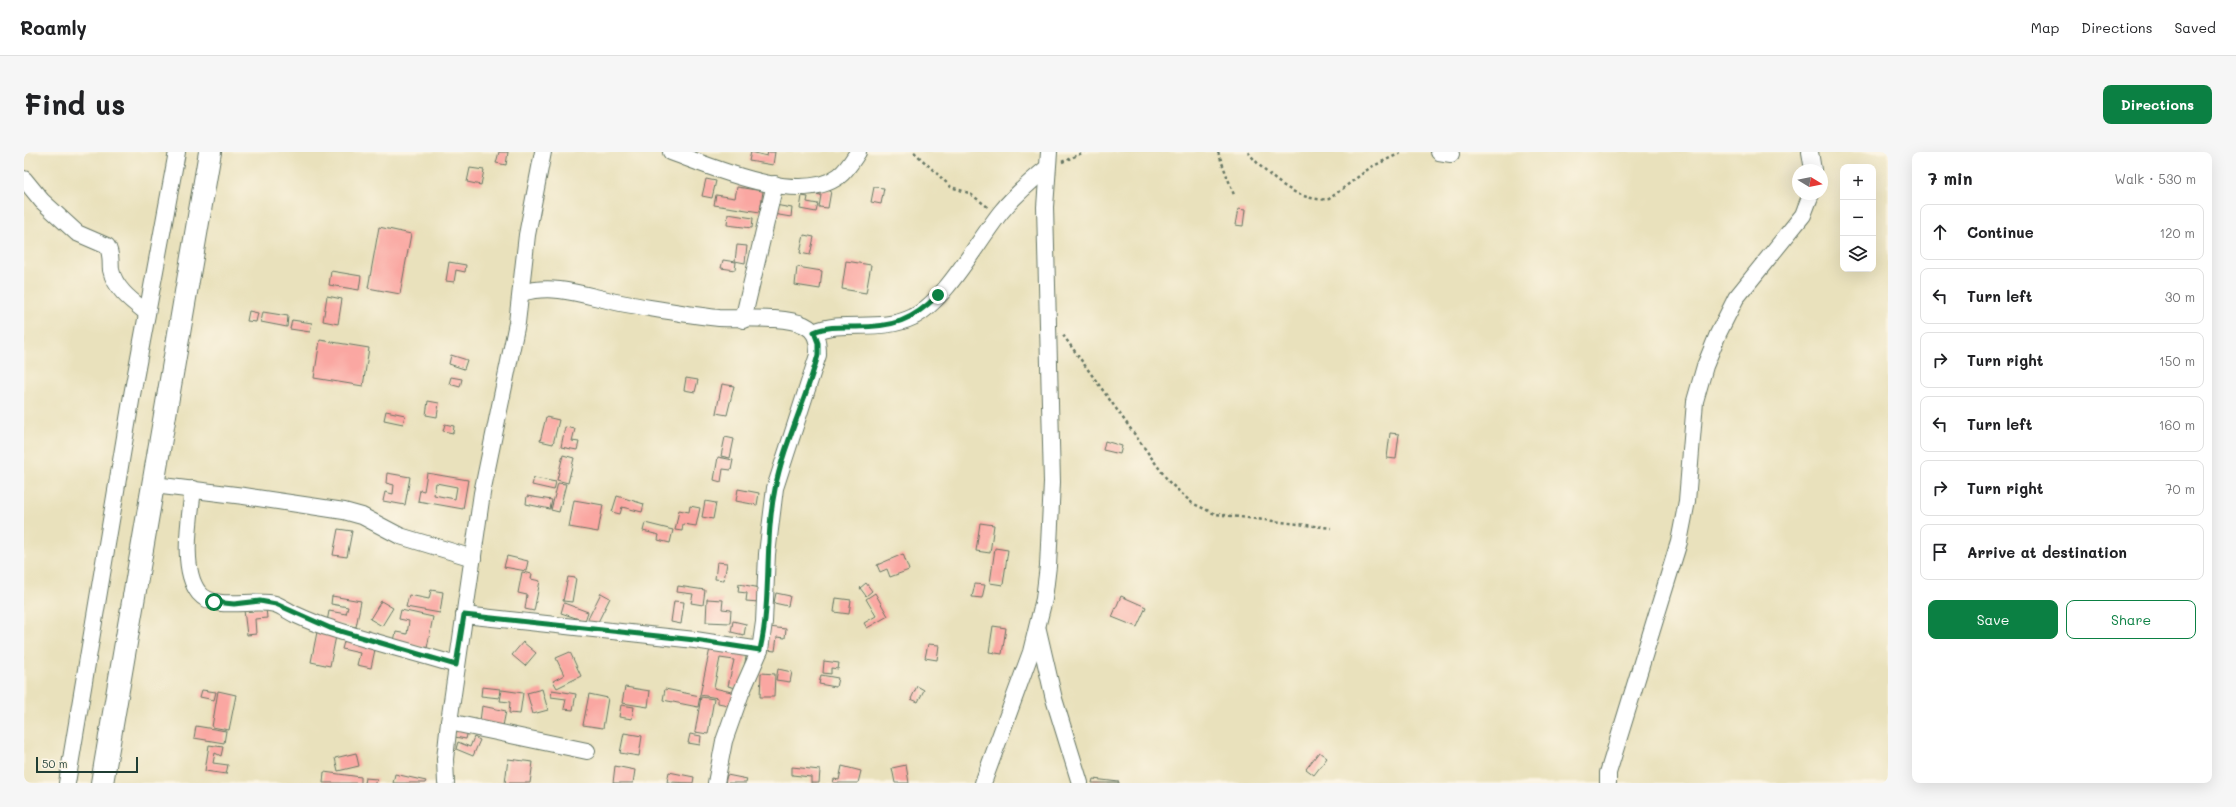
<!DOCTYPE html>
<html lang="en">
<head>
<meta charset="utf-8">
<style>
	body { margin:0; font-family:Mali,sans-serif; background:#f6f6f6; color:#202124 }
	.controls { position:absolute; right:12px; top:12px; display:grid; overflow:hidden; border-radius:8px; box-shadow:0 4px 16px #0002 }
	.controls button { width:36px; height:36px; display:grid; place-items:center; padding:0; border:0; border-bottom:1px solid #e0e0e0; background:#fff; color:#202124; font:20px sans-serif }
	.compass { position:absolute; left:1768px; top:12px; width:36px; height:36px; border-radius:50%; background:#fff; box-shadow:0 4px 16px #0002; rotate:100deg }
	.scale { position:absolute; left:12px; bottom:10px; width:102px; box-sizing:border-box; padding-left:4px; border:2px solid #1f3d34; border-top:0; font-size:11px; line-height:14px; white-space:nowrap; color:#1f3d34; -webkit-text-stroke:3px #fcf5e5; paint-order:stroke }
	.stop { position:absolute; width:12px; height:12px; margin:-9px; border:3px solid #0b8043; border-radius:50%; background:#fff }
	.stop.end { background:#0b8043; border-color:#fff; box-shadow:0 1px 4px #0008 }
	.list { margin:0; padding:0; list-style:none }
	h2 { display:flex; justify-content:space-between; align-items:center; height:52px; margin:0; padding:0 16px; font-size:17px }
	h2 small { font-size:13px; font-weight:400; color:#757577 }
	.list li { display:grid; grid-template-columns:26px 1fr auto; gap:12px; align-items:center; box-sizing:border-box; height:56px; margin:0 8px 8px; padding:0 8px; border:1px solid #e0e0e0; border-radius:8px }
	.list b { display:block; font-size:15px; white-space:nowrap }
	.list em { font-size:13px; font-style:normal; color:#757577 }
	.actions { display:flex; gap:8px; padding:12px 16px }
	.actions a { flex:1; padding:9px 0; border:1px solid #0b8043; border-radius:8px; text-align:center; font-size:14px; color:#0b8043 }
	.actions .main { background:#0b8043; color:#fff }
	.icon { flex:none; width:22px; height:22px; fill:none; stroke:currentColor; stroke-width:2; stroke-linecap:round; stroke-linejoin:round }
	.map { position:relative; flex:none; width:1864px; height:631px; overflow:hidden; border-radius:8px }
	header { display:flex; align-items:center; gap:24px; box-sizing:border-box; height:56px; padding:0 20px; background:#fff; border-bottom:1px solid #e0e0e0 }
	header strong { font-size:19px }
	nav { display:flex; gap:22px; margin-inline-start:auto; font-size:14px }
	.intro { display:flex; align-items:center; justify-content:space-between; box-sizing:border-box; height:96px; padding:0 24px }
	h1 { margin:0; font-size:28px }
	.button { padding:10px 18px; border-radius:8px; background:#0b8043; color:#fff; font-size:14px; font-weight:700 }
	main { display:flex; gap:24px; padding:0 24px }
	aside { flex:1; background:#fff; border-radius:8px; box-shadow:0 4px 16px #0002 }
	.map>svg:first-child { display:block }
	.building { fill:#faa7a2; fill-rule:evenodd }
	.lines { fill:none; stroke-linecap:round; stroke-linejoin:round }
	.street-casing { stroke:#667664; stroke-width:18 }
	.secondary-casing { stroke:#667664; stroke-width:24 }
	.path { stroke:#667664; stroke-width:2.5; stroke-dasharray:3 3; stroke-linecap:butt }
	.street { stroke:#fff; stroke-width:16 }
	.secondary { stroke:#fff; stroke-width:22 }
	.route { stroke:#0b8043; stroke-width:5 }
</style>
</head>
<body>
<header>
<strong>Roamly</strong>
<nav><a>Map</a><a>Directions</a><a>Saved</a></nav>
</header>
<div class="intro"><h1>Find us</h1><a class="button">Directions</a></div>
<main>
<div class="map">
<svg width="1864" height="631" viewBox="0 0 1864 631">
	<rect width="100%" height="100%" fill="#fcf5e5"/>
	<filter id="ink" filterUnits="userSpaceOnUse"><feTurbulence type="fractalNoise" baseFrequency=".025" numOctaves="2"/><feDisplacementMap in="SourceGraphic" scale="8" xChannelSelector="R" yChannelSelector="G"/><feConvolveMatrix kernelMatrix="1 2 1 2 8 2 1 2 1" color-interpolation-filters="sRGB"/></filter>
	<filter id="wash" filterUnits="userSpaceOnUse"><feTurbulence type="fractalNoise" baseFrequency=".012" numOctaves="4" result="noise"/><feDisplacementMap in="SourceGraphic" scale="16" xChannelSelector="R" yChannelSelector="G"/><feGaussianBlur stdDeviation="0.9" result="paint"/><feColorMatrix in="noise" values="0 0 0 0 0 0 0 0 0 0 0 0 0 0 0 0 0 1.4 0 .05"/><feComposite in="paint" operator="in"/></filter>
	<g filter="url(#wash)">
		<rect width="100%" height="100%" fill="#e9e1bc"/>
		<g id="blocks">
			<g class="building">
				<polygon points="475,0 484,0 482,13 472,11"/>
				<polygon points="727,0 743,4 744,0 751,0 749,13 725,9"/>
				<polygon points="446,16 460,18 457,33 443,30"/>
				<polygon points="682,27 692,29 688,46 678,44"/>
				<polygon points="713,35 739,39 736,60 690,53 692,43 711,46"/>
				<polygon points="850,35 860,36 857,52 847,50"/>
				<polygon points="793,36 807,39 804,56 795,55 797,43 791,42"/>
				<polygon points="778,44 784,45 783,50 794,52 792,60 776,57"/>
				<polygon points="751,53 768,56 767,65 749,62"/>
				<polygon points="1214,57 1221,58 1219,74 1211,73"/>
				<polygon points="704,62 729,66 728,76 703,73"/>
				<polygon points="355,75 387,82 376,142 344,136"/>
				<polygon points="780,83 790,85 786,103 776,101"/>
				<polygon points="713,93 723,94 721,111 711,109"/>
				<polygon points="699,108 712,110 711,118 697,116"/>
				<polygon points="822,109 847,113 842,141 818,137"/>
				<polygon points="425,110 442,113 441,120 432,118 430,130 422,129"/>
				<polygon points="773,115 798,119 796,137 771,133"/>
				<polygon points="307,119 337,124 335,138 305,133"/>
				<polygon points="303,144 318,147 314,172 299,169"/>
				<polygon points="225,159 234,161 232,170 223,169"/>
				<polygon points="239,160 264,164 263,175 237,170"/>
				<polygon points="268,168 288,171 286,180 266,177"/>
				<polygon points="296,188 345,196 339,234 290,226"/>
				<polygon points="427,203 443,208 440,217 425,212"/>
				<polygon points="427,225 438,227 436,235 425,232"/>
				<polygon points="662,226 674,228 671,240 660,238"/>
				<polygon points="698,232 710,234 703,263 692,261"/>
				<polygon points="404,249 415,251 413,265 402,263"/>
				<polygon points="362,259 381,263 379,272 360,268"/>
				<polygon points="522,265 535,268 529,292 516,289"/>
				<polygon points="421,272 430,274 429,281 419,279"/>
				<polygon points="541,275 551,277 548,289 555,290 553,298 537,295"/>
				<polygon points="1366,281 1375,282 1372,307 1363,306"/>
				<polygon points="701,285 710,287 706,306 697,304"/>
				<polygon points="1081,289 1098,294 1096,302 1079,298"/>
				<polygon points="539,303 550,306 544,331 533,328"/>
				<polygon points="694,305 709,308 707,318 699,317 697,330 690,328"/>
				<polygon points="363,321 386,325 381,353 359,349 361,340 369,342 370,333 362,331"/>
				<path d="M403,321L444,328L439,357L394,349L396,338L400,339ZM412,331L433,335L431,347L410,343Z"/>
				<polygon points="510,326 532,330 530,338 508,333"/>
				<polygon points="534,331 542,332 535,360 527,358"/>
				<polygon points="714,337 735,341 733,353 712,349"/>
				<polygon points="503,344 528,348 526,357 502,352"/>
				<polygon points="593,344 620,352 618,360 598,355 596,362 588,360"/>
				<polygon points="550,348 579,353 574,380 545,375"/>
				<polygon points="681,349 692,351 689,367 678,365"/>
				<polygon points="666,354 676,356 672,374 659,372 658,379 651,378 655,358 665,360"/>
				<polygon points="621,371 649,378 646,391 634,388 635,383 619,379"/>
				<polygon points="956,371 970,373 966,401 952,399"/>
				<polygon points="314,377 328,379 323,405 309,403"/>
				<polygon points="971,396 984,398 979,433 966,431"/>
				<polygon points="879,402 885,418 866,425 863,417 856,420 853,413"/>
				<polygon points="483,404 504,409 502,419 480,415"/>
				<polygon points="693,410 703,411 700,428 691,427"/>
				<polygon points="498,420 508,422 507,427 516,429 510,459 501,457 503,443 494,441"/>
				<polygon points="544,425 552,426 548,450 539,449"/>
				<polygon points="842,431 848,439 842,444 836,436"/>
				<polygon points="715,432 737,436 735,450 722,449 723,441 714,440"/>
				<polygon points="951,432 961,433 958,446 948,445"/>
				<polygon points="654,434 681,438 679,453 667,451 669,442 653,440"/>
				<polygon points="407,438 419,440 416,461 382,455 385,443 405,447"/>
				<polygon points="577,441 586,446 572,474 563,469"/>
				<polygon points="752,441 766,444 764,454 750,451"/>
				<polygon points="851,441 864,464 843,476 840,471 852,464 842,447"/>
				<polygon points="308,444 337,449 332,475 303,470 305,459 322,462 324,455 307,452"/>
				<polygon points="1097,444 1122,455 1113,475 1088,465"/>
				<polygon points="812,446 827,448 825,462 810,460"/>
				<polygon points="683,447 699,448 698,457 707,458 706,471 682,470"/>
				<polygon points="357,449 369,456 358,474 346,467"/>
				<polygon points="650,449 660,450 657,472 647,470"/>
				<polygon points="540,451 564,460 561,469 537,461"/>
				<polygon points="242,456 243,466 231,467 232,482 223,483 220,458"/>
				<polygon points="377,458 409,465 403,496 370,489 372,480 383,482 385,469 375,467"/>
				<polygon points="709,469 722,472 720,483 707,480"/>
				<polygon points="969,474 982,476 978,502 965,500"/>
				<polygon points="745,475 762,477 761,486 753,485 751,499 743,498"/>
				<polygon points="293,480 312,484 306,514 287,510"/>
				<polygon points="321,486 352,493 347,516 333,513 336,501 318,497"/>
				<polygon points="499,490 512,501 501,514 488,503"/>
				<polygon points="687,492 723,500 716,537 704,534 710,508 696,506 690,536 712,541 709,554 694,551 694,546 676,543"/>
				<polygon points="904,492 915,493 913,508 901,506"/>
				<polygon points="546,500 557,524 533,536 529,529 540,523 532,506"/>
				<polygon points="800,509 815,511 814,517 807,516 807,522 799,521"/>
				<polygon points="754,517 768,520 766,530 752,528"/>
				<polygon points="737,521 751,522 750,545 736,545"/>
				<polygon points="797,523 814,526 812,535 795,532"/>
				<polygon points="893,534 900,538 894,550 887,547"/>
				<polygon points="458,535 476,537 475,546 457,544"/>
				<polygon points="601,535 626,539 624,555 598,551"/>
				<polygon points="518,537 524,558 509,562 503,541"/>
				<polygon points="641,537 676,544 674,555 639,548"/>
				<polygon points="178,538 192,540 190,548 176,545"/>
				<polygon points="478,538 499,541 496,562 485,561 486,550 476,549"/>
				<polygon points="528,538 552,542 549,558 540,557 542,547 527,545"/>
				<polygon points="194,539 212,543 205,578 188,575"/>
				<polygon points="565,542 584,546 579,576 559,573"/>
				<polygon points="677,545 690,547 684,582 671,580"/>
				<polygon points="597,553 610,555 608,567 595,565"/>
				<polygon points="458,554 482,559 479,574 456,569"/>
				<polygon points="172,574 202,579 200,591 170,586"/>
				<polygon points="432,577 444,579 442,587 431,585"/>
				<polygon points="600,581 618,584 615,604 596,601"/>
				<polygon points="666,582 677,584 676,593 664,591"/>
				<polygon points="450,585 456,588 449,604 432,597 434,590 446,595"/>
				<polygon points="185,593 199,595 197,604 191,601 189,611 204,613 202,622 181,619"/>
				<polygon points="1295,600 1303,606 1290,623 1282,617"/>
				<polygon points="332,601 335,614 314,619 311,606"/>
				<polygon points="484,607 509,610 506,631 481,631"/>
				<polygon points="882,613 885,631 871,631 868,616"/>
				<polygon points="591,614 611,618 609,631 589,631"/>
				<polygon points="818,614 837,619 834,631 809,631 810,627 815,628"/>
				<polygon points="768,615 796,618 795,631 787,631 787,625 768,623"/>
				<polygon points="300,620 337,625 337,631 299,631"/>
				<polygon points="645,620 670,625 669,631 643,630"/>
				<polygon points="371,622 402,629 401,631 369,631"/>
				<polygon points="703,623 723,627 722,631 701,631"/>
				<polygon points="341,626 353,627 352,631 340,631"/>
				<polygon points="1069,627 1095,630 1095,631 1068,631"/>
			</g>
		</g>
	</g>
	<g filter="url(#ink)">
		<use href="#blocks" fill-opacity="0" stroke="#667664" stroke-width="1"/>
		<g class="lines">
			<defs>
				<g id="street">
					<path d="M647,0C688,15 775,54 815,24C823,18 828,9 834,0"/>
					<polyline points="1415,0 1427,2"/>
					<polyline points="1786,0 1789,18"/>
					<path d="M0,27L18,49L53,81L83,94C88,102 86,109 87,118C91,137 108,149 122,160"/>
					<path d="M498,141C532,130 567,146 602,152C633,157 664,163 695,166C717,167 761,164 780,173C793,179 794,190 794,203L751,336L743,402L740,470L736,498L717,541L700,589L692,631"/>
					<polyline points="719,168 751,32"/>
					<path d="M790,180C820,167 856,181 889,165C922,148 953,90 977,60C990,44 1007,29 1023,16"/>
					<polyline points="130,333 220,344 320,359 338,364 376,384 449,406"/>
					<path d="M169,337C166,366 156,417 175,441C191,460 229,446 251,452C257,454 264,459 270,462C281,467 294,473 306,476C348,490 390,500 432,513"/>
					<polyline points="440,463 671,488 736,498"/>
					<polyline points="1014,478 1030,547 1056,631"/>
					<polyline points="425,570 563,599"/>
					<polyline points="43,631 108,243 153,0"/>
					<polyline points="422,631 421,607 425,570 458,341 493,171 503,83 519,0"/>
					<polyline points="959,631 1007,500 1020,447 1024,414 1028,330 1021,55 1025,0"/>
					<polyline points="1584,631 1584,621 1655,390 1663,349 1671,249 1681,214 1694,182 1712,146 1779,63 1787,42"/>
				</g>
				<polyline id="secondary" points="78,631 186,0"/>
			</defs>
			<use href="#street" class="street-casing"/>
			<use href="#secondary" class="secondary-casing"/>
			<g class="path">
				<polyline points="890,0 927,35 945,41 964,55"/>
				<polyline points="1194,0 1210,43"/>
				<path d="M1224,0C1242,23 1274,51 1305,47L1347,15L1379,0"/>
				<polyline points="1038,10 1060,0"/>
				<polyline points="1039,183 1145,330 1168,351 1191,362 1307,376"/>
			</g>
			<use href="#street" class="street"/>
			<use href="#secondary" class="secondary"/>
		</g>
	</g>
	<g class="lines" filter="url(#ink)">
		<path class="route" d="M190,450L210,452L236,449L252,452L306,476L432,513L440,463L671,488L736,498C748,446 740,390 751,337C759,294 782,248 794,203V191L790,180C803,174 818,175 832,175C869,175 888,169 914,143"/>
	</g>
</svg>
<div class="controls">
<button>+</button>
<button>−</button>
<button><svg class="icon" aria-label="layers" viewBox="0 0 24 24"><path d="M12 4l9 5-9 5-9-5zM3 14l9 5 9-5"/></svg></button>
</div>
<svg class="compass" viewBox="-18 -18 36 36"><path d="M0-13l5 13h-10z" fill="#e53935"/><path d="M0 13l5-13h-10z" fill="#757577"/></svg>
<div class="scale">50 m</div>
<div class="stop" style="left:190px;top:450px"></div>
<div class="stop end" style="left:914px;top:143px"></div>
</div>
<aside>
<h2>7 min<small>Walk · 530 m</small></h2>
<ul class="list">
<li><svg class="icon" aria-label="ahead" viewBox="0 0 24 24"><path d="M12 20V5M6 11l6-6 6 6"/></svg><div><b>Continue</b></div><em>120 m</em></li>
<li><svg class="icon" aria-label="left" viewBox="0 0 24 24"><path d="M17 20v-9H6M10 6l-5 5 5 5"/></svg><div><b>Turn left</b></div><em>30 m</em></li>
<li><svg class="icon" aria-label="right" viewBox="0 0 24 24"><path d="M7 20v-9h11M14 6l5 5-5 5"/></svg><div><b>Turn right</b></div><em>150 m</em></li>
<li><svg class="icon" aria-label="left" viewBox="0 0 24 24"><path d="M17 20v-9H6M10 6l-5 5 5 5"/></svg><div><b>Turn left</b></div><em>160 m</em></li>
<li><svg class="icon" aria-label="right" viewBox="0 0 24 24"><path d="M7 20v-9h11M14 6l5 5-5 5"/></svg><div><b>Turn right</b></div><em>70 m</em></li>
<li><svg class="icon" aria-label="arrive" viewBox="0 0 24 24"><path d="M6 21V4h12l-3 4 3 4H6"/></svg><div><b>Arrive at destination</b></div></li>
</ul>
<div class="actions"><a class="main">Save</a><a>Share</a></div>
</aside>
</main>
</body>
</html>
